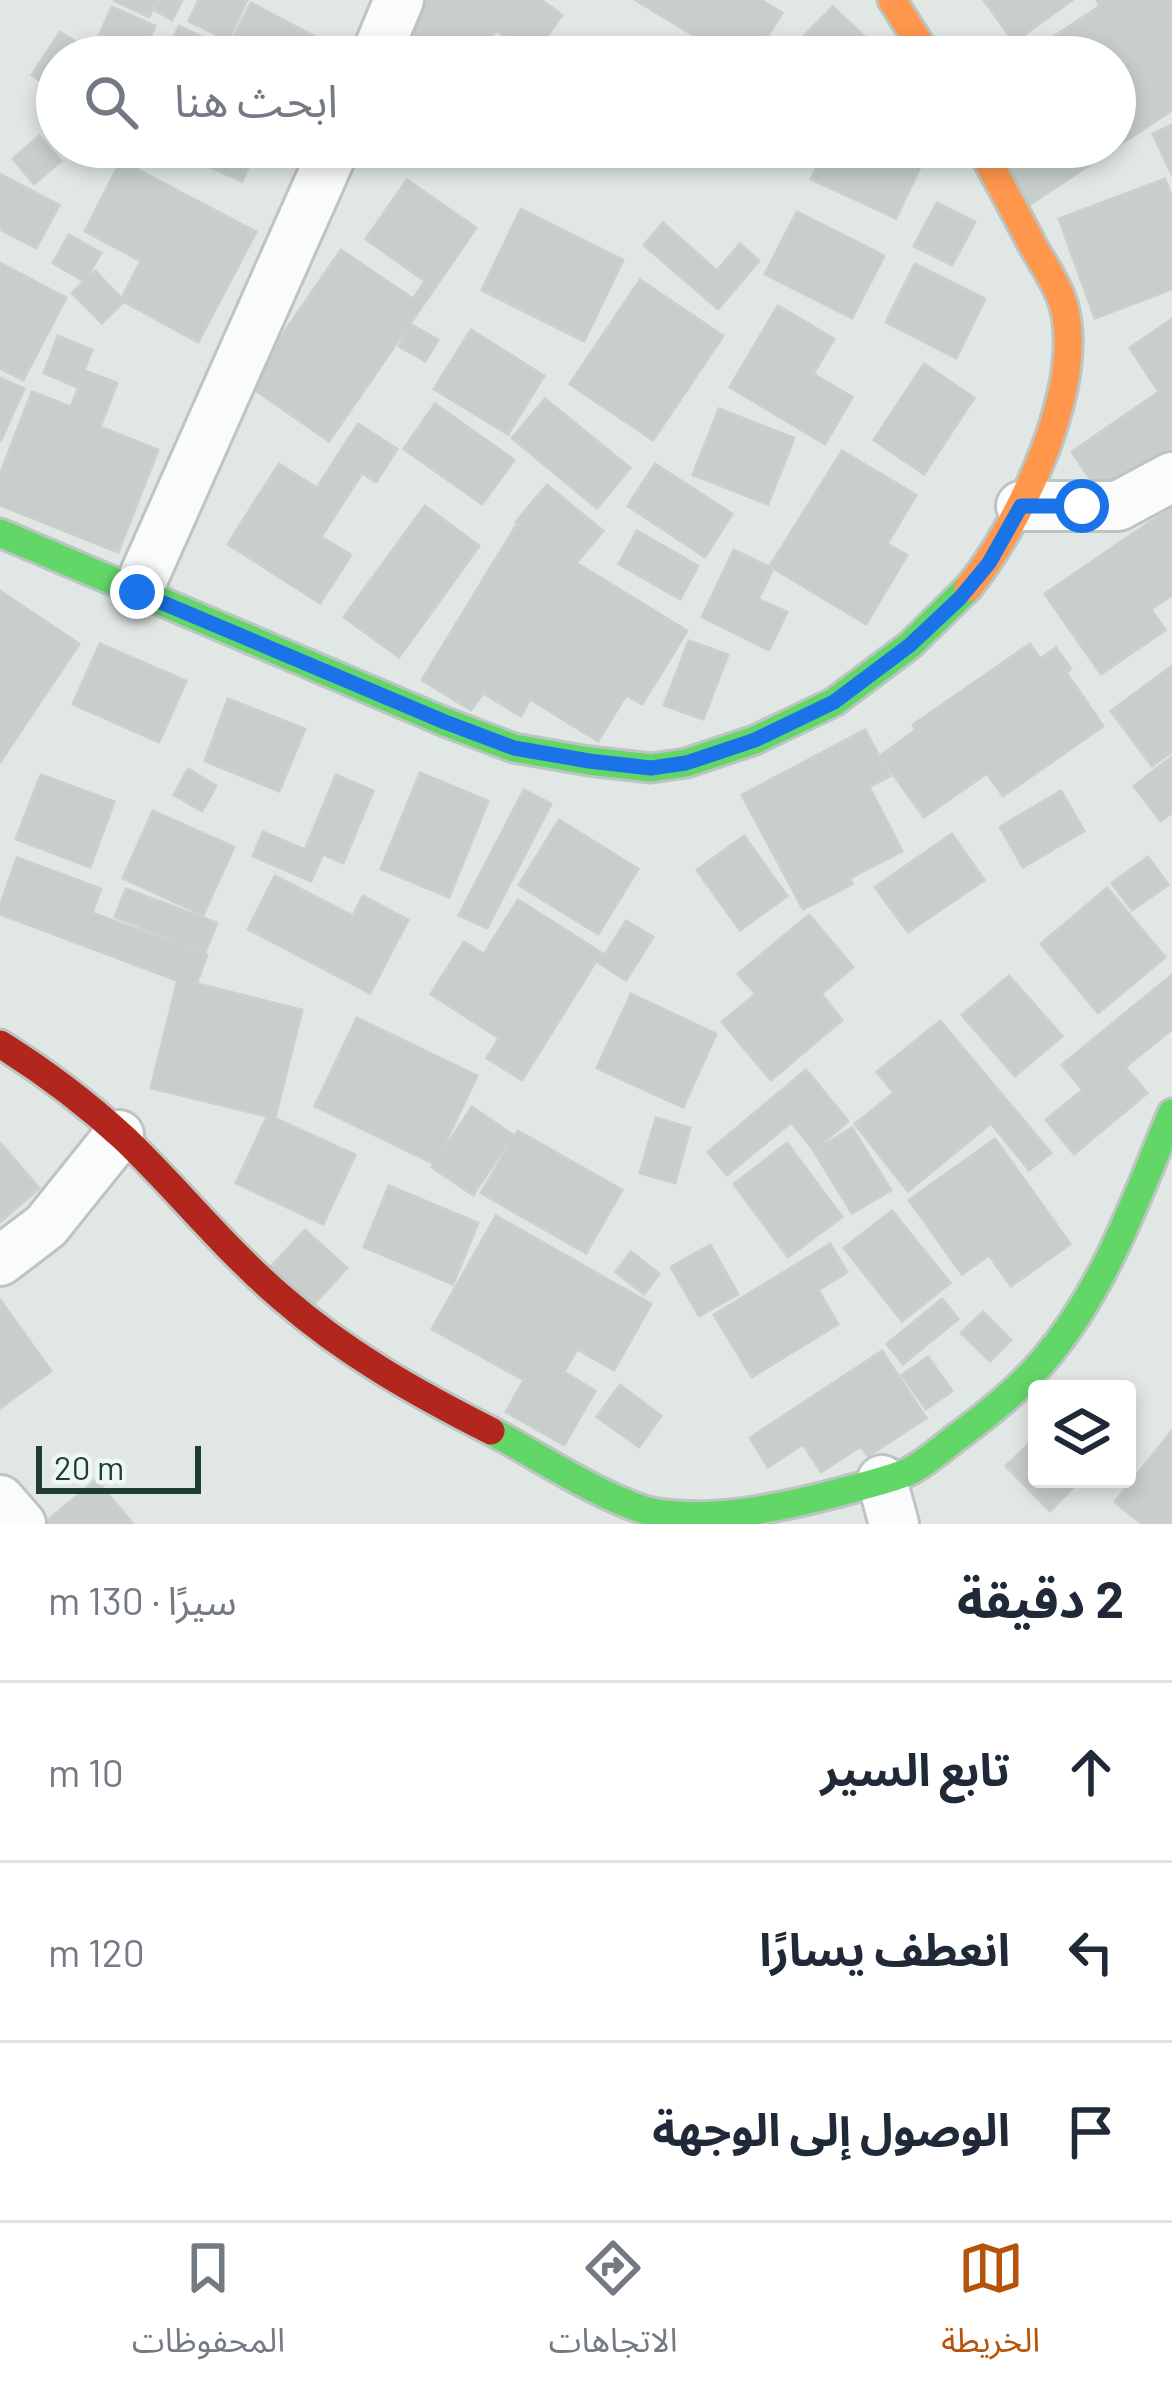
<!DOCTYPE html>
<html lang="ar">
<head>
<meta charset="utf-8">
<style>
	body { margin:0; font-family:Barlow,"Noto Sans Arabic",sans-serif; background:#f2f2f3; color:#1f2937; direction:rtl }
	.controls { position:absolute; right:36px; bottom:36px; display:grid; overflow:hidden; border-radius:12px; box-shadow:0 6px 18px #0003 }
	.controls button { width:108px; height:108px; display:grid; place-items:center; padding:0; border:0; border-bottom:3px solid #e0e1e3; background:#fff; color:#1f2937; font:60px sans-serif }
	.scale { position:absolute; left:36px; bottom:30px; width:165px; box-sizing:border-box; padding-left:12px; border:6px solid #1e3b36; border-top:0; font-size:33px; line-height:42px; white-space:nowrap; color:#1e3b36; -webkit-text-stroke:9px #edf7f3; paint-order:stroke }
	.stop { position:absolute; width:36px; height:36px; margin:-27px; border:9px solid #1a73e8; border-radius:50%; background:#fff }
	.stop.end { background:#1a73e8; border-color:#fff; box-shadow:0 3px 12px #0008 }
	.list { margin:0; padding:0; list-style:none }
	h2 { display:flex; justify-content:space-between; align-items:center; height:156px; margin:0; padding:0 48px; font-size:51px }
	h2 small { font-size:39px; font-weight:400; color:#747a83 }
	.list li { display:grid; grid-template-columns:78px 1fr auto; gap:36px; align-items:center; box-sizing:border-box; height:180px; padding:0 48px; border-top:3px solid #e0e1e3 }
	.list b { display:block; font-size:45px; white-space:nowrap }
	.list em { font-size:39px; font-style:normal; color:#747a83 }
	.icon { flex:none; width:66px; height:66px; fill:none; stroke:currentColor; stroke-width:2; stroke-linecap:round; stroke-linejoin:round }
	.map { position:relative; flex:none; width:1172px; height:1524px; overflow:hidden; direction:ltr }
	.search { position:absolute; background:#fff; box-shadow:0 6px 18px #0003; left:36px; right:36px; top:36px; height:132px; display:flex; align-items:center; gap:30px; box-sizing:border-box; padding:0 42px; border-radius:66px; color:#747a83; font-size:45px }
	.sheet { height:696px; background:#fff }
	nav { display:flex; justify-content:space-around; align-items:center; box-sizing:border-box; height:168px; border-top:3px solid #e0e1e3; background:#fff; font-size:33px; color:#747a83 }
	nav a { display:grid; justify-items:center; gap:6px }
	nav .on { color:#b45309 }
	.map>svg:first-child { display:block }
	.building { fill:#c7cecc; stroke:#c9d0ce; stroke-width:3 }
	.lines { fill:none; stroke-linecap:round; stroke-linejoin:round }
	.street-casing { stroke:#bdc4c2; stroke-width:54 }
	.fast-casing { stroke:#bcc5c2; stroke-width:33 }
	.slow-casing { stroke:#bcc5c2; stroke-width:33 }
	.jam-casing { stroke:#bcc5c2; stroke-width:33 }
	.street { stroke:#fafbfb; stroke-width:48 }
	.fast { stroke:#63d668; stroke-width:27 }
	.slow { stroke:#ff974d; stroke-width:27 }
	.jam { stroke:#b3261e; stroke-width:27 }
	.route { stroke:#1a73e8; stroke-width:15 }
</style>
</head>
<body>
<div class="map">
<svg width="1172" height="1524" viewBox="0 0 1172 1524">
	<rect width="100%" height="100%" fill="#e0e7e5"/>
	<g class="building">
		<polygon points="113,0 157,0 149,17"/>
		<polygon points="161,0 182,0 172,20 155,10"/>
		<polygon points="199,0 247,0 228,40 189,21"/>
		<polygon points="423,0 541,0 562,15 532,57 496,30 476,57 433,57 399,33"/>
		<polygon points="636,0 761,0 782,13 755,57 729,57"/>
		<polygon points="984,0 1072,0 1014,42"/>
		<polygon points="1097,0 1172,0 1172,110 1029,205 991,147 1115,147 1115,57 1023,57 1100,6"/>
		<polygon points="251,3 325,42 317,57 233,57 225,53"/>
		<polygon points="112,7 155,26 142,57 90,56"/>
		<polygon points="833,7 867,39 849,57 790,57 787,53"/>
		<polygon points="179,26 238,54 236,57 165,57"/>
		<polygon points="60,32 91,52 88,57 57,57 57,92 32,75"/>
		<polygon points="1172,125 1172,175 1153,134"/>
		<polygon points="39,136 61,161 34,184 13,159"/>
		<polygon points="138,147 188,147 181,165"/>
		<polygon points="205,147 257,147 242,181 198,162"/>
		<polygon points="470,147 518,147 508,166"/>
		<polygon points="827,147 883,147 921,165 896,218 811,179"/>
		<polygon points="121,161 256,232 198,342 121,300 141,261 85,231"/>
		<polygon points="0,174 59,205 36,248 0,229"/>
		<polygon points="1165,179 1172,198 1172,289 1095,318 1059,219"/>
		<polygon points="407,180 476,228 329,441 248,385 341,250 413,299 425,281 366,239"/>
		<polygon points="937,203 975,222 952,265 914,246"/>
		<polygon points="521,209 623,260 584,341 482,290"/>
		<polygon points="797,212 884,256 852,318 765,274"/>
		<polygon points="663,223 717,271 740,244 759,261 718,309 644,245"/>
		<polygon points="69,235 101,253 84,281 53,263"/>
		<polygon points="0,263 66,298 23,380 0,368"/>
		<polygon points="915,264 985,299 956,358 886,322"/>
		<polygon points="95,271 124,301 102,323 72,293"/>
		<polygon points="640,280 723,336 653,440 570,384"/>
		<polygon points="778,306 834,339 813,374 852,397 825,444 730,387"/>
		<polygon points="1172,319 1172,451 1103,498 1072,452 1159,392 1130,348"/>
		<polygon points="412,325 438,340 425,361 399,346"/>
		<polygon points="471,330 544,376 508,434 434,389"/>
		<polygon points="58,336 92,350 77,387 44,373"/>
		<polygon points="924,364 974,398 924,474 874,440"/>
		<polygon points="85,371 117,383 100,427 158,450 118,552 0,505 0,475 32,392 71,407"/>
		<polygon points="0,378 24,389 0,442"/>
		<polygon points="545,399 630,468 597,508 512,438"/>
		<polygon points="435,404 514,460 482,504 404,449"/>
		<polygon points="719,409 794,438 768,504 693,475"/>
		<polygon points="358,424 397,449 376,482 362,473 321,537 351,555 320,603 228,544 279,464 317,488"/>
		<polygon points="842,451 916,495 887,544 907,555 866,624 770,566"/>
		<polygon points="655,464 732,514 705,557 628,506"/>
		<polygon points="547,485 603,531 571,569 516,522"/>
		<polygon points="425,506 479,546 399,657 344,617"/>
		<polygon points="1172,507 1172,595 1151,609 1165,630 1101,674 1045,594"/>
		<polygon points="516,526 687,631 642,704 626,695 598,741 530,699 521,716 483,693 471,710 422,680"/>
		<polygon points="637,531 698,566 680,599 619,564"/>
		<polygon points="734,550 773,569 758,599 787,612 769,650 702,617"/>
		<polygon points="0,591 79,644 0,762"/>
		<polygon points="689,641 728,655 703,719 664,705"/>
		<polygon points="100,644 186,681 159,742 73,704"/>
		<polygon points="1030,644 1040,659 1056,648 1071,669 1066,672 1103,726 1003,796 987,773 924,817 880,756 916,730 913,725"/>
		<polygon points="1172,666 1172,751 1152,766 1111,711"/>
		<polygon points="228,699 305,729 279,791 205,761"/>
		<polygon points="865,730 890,776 869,787 902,851 850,878 852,884 803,909 742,795"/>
		<polygon points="1172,757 1172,812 1161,821 1134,786"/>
		<polygon points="188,769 216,786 202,811 174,795"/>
		<polygon points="420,773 488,801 449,897 381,869"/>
		<polygon points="41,775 114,802 90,867 16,839"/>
		<polygon points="336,775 373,791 343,863 323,854 311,881 253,856 263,832 305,850"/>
		<polygon points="524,790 551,804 487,928 459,915"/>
		<polygon points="1061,791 1084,831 1023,867 1000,827"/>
		<polygon points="153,811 234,847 203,915 123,878"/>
		<polygon points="559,820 638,869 598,934 519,885"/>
		<polygon points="952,834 984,880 908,932 875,887"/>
		<polygon points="744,836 787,896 740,930 697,870"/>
		<polygon points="1148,857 1168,885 1132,910 1112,883"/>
		<polygon points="17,858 101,889 92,913 207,955 195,987 0,914 0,906"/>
		<polygon points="275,876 353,916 363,896 408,920 370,993 248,929"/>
		<polygon points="1107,888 1165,957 1098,1013 1041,944"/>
		<polygon points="126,889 217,923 205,952 115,917"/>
		<polygon points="518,900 605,955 626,921 653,937 626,980 596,961 522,1080 487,1058 499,1038 431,994 464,942 484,954"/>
		<polygon points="809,915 853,967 821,994 842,1020 771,1080 722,1022 756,994 738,974"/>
		<polygon points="1172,975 1172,1029 1125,1067 1147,1093 1074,1154 1046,1120 1083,1090 1062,1065"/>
		<polygon points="1009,976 1062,1036 1015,1076 962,1015"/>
		<polygon points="178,979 302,1010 275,1118 151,1088"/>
		<polygon points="631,994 716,1034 683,1107 597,1068"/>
		<polygon points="357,1018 477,1076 435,1164 315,1106"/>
		<polygon points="940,1021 1051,1153 1029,1170 991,1123 908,1191 855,1124 894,1093 877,1072"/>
		<polygon points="806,1070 848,1121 814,1150 791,1122 727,1175 708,1152"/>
		<polygon points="472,1107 513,1135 473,1195 432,1167"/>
		<polygon points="268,1115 355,1155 323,1224 236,1183"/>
		<polygon points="656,1118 690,1128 675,1183 640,1173"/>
		<polygon points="852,1128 891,1190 852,1213 814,1151"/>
		<polygon points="518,1131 622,1190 586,1253 481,1193"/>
		<polygon points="995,1139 1070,1244 1011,1286 989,1255 962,1274 909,1200"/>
		<polygon points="0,1143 39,1188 0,1222"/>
		<polygon points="787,1143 842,1217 788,1257 734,1184"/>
		<polygon points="389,1186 478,1223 453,1284 364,1247"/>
		<polygon points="892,1211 950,1283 902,1321 844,1248"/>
		<polygon points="496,1216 651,1304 614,1370 577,1349 564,1372 595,1391 564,1445 506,1412 524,1380 432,1329"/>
		<polygon points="305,1230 347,1268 300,1319 258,1281"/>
		<polygon points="830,1244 847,1272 818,1290 838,1324 752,1377 714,1315"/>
		<polygon points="710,1245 738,1294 699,1316 671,1267"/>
		<polygon points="631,1252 659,1274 644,1294 616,1272"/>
		<polygon points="942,1299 958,1319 903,1364 887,1344"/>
		<polygon points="0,1300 51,1371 0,1408"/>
		<polygon points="983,1312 1011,1340 990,1361 961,1333"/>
		<polygon points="882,1351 926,1418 868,1456 861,1446 821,1472 803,1444 768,1467 750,1438"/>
		<polygon points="928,1357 952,1391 926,1409 902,1375"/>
		<polygon points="620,1385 661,1416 639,1447 597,1417"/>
		<polygon points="1172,1431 1172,1524 1142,1524 1115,1502"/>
		<polygon points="1037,1436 1037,1479 1081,1479 1050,1511 1006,1466"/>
		<polygon points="96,1480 133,1524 50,1524 47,1521"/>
	</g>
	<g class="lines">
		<defs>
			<g id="street">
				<polyline points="375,57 399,0"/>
				<polyline points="1021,506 1118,506 1172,477"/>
				<polyline points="137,592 335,147"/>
				<polyline points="0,1261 46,1226 119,1135"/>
				<polyline points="882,1480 894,1524"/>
				<polyline points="0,1500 21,1524"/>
			</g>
			<g id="fast">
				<polyline points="0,533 445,722 514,748 589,761 651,768 686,763 755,740 834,702 910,645 968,588"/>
				<path d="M491,1431C542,1458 592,1493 647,1511C707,1524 779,1508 837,1493C861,1486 885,1481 908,1472C928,1462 943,1447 961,1434C991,1412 1020,1388 1044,1360C1105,1289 1136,1198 1172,1113"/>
			</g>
			<g id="slow">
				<polyline points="892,0 928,57"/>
				<path d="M968,588C1019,527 1093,374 1060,295C1053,278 1042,262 1033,246C1016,213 998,180 980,147"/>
			</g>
			<path id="jam" d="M0,1044C45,1072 86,1103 125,1139C178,1190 225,1249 281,1297C345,1353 416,1393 491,1431"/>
		</defs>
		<use href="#street" class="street-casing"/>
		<use href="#fast" class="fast-casing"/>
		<use href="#slow" class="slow-casing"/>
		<use href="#jam" class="jam-casing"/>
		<use href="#street" class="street"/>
		<use href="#fast" class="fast"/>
		<use href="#slow" class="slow"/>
		<use href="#jam" class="jam"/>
	</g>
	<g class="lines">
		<polyline class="route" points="137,592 445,722 514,748 589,761 651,768 686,763 755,740 834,702 910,645 960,598 989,563 1021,506 1082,506"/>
	</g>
</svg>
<div class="controls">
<button><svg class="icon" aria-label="layers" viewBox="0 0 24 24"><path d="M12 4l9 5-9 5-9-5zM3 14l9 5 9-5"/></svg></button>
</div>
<div class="scale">20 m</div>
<div class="stop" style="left:1082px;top:506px"></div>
<div class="stop end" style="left:137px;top:592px"></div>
<div class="search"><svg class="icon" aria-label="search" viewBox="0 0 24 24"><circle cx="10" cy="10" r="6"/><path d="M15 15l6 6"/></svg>ابحث هنا</div>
</div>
<section class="sheet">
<h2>2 دقيقة<small>سيرًا · 130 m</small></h2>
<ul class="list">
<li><svg class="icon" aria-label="ahead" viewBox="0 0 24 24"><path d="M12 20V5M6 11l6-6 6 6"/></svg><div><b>تابع السير</b></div><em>10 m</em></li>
<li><svg class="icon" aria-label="left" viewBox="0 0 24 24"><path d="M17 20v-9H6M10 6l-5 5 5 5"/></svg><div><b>انعطف يسارًا</b></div><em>120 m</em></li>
<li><svg class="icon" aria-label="arrive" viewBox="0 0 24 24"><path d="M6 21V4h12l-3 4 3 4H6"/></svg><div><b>الوصول إلى الوجهة</b></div></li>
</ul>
</section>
<nav>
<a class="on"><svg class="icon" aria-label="map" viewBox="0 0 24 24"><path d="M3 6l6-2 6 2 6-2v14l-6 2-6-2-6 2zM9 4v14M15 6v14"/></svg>الخريطة</a>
<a><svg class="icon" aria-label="directions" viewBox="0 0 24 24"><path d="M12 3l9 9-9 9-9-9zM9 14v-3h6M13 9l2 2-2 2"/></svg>الاتجاهات</a>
<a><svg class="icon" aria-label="saved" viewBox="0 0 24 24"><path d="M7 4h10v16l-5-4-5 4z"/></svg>المحفوظات</a>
</nav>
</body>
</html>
